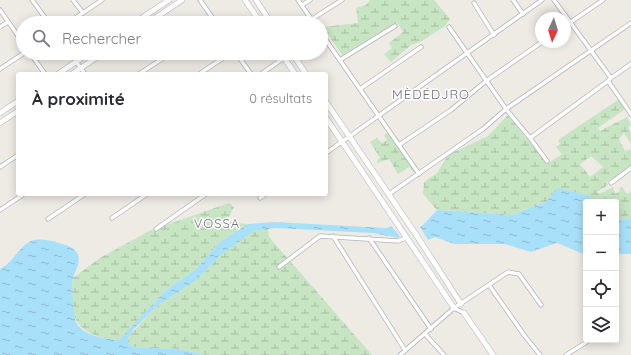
<!DOCTYPE html>
<html lang="fr">
<head>
<meta charset="utf-8">
<style>
	body { margin:0; font-family:Quicksand,sans-serif; background:#f7f7f7; color:#2b2b33 }
	.controls { position:absolute; right:12px; bottom:12px; display:grid; overflow:hidden; border-radius:4px; box-shadow:0 2px 10px #0003 }
	.controls button { width:36px; height:36px; display:grid; place-items:center; padding:0; border:0; border-bottom:1px solid #e1e1e2; background:#fff; color:#2b2b33; font:20px sans-serif }
	.compass { position:absolute; left:535px; top:12px; width:36px; height:36px; border-radius:50%; background:#fff; box-shadow:0 2px 10px #0003; rotate:184deg }
	.list { margin:0; padding:0; list-style:none }
	h2 { display:flex; justify-content:space-between; align-items:center; height:52px; margin:0; padding:0 16px; font-size:17px }
	h2 small { font-size:13px; font-weight:400; color:#7c7c81 }
	.icon { flex:none; width:22px; height:22px; fill:none; stroke:currentColor; stroke-width:2; stroke-linecap:round; stroke-linejoin:round }
	.map { position:relative; flex:none; width:631px; height:355px; overflow:hidden }
	.search { position:absolute; background:#fff; box-shadow:0 2px 10px #0003; left:16px; top:16px; width:312px; height:44px; display:flex; align-items:center; gap:10px; box-sizing:border-box; padding:0 14px; border-radius:22px; color:#7c7c81; font-size:15px }
	.panel { position:absolute; background:#fff; box-shadow:0 2px 10px #0003; left:16px; top:72px; width:312px; height:124px; border-radius:4px }
	.map>svg:first-child { display:block }
	.wetland { fill:url(#wetland-marsh); fill-rule:evenodd }
	.water { fill:url(#water-ripples) }
	.lines { fill:none; stroke-linecap:round; stroke-linejoin:round }
	.street-casing { stroke:#b0b3b6; stroke-width:5 }
	.secondary-casing { stroke:#b1b5b9; stroke-width:6 }
	.street { stroke:#fff; stroke-width:3.5 }
	.secondary { stroke:#fff; stroke-width:5 }
	.labels { text-anchor:middle; stroke-width:3; stroke-linejoin:round; paint-order:stroke }
	.neighbourhood-label { font-size:13px; letter-spacing:1px; fill:#6e7376; stroke:#fff }
</style>
</head>
<body>
<div class="map">
<svg width="631" height="355" viewBox="0 0 631 355">
	<defs>
		<pattern id="wetland-marsh" width="20" height="14" patternUnits="userSpaceOnUse"><rect width="20" height="14" fill="#c7e4c3"/><path d="M1 5h8M5 5V1M11 12h8M15 12V8" fill="none" stroke="#a5bca2"/></pattern>
		<pattern id="water-ripples" width="26" height="14" patternUnits="userSpaceOnUse"><rect width="26" height="14" fill="#a9e0f9"/><path d="M2 4q2-2 4 0t4 0M15 11q2-2 4 0t4 0" fill="none" stroke="#8db9cd"/></pattern>
	</defs>
	<rect width="100%" height="100%" fill="#eeebe5"/>
	<g class="wetland">
		<polygon points="370,0 434,0 450,19 445,26 422,41 411,45 391,62 384,54 392,48 389,43 403,32 397,22 342,55 323,27 358,23 356,8 366,5"/>
		<path d="M621,98L628,107L598,128L600,131L627,117L631,125L628,128L631,132V144L624,133L619,139L625,151L631,149V166L607,182L608,185L597,192L599,194L613,187L615,194L620,191L619,189L622,187L627,194L631,192V219L616,220V202H591L590,196L546,202L512,215L437,210L423,194L424,182L437,173L448,155L488,136L508,115L547,164L562,154L556,147L560,144L558,140ZM591,156L603,167L590,177L580,164Z"/>
		<polygon points="389,132 416,172 414,173 409,167 398,174 389,159 378,163 377,160 380,158 370,142 377,138 382,143 387,140 384,135"/>
		<path d="M229,203L234,207L228,219L230,222L248,224L220,242L195,270L166,290L119,340C77,337 67,318 73,278L100,258L149,231Z"/>
		<polygon points="268,228 269,237 372,355 206,355 179,349 131,347 127,340 130,335 157,306 195,281 222,254 247,235 254,231"/>
	</g>
	<g class="water">
		<polygon points="558,188 590,196 591,202 586,202 586,255 557,243 531,252 505,244 454,244 435,237 428,240 420,227 425,223 437,210 512,215 546,202"/>
		<polygon points="631,219 631,254 616,254 616,220"/>
		<path d="M274,222L387,228L391,226L400,236L398,238L373,233L275,228L254,231L222,254L195,281L157,306L134,329L127,340L131,347L179,349L206,355H0V269C14,262 19,246 31,241C40,238 50,240 58,243C66,245 75,247 78,255C81,264 75,270 73,279C71,286 72,295 73,303C74,310 74,318 77,324C85,336 106,339 119,340L166,290L195,270L220,242L248,224Z"/>
	</g>
	<g class="lines">
		<defs>
			<g id="street">
				<polyline points="32,0 49,23"/>
				<polyline points="73,0 83,13"/>
				<polyline points="200,0 216,23"/>
				<polyline points="298,0 314,23"/>
				<polyline points="513,0 523,14"/>
				<polyline points="554,0 611,78 608,81 631,114"/>
				<polyline points="474,3 494,35"/>
				<polyline points="302,5 310,0"/>
				<polyline points="0,10 23,43"/>
				<polyline points="312,19 342,0"/>
				<polyline points="68,23 102,0"/>
				<polyline points="565,26 603,0"/>
				<polyline points="0,27 8,22"/>
				<polyline points="449,27 506,109 530,138 547,161"/>
				<polyline points="321,33 419,174"/>
				<polyline points="30,53 45,74"/>
				<polyline points="70,53 85,74"/>
				<polyline points="236,53 251,74"/>
				<polyline points="340,60 395,26"/>
				<polyline points="0,69 24,53"/>
				<polyline points="139,74 171,53"/>
				<polyline points="199,74 231,53"/>
				<polyline points="261,74 291,53"/>
				<polyline points="611,78 631,64"/>
				<polyline points="360,89 421,47"/>
				<polyline points="530,138 608,81"/>
				<polyline points="399,145 451,110 486,81 542,42"/>
				<polyline points="326,153 542,0"/>
				<polyline points="0,167 18,155"/>
				<polyline points="611,183 631,168"/>
				<polyline points="389,194 483,129 506,109 631,23"/>
				<polyline points="260,198 266,194"/>
				<polyline points="0,210 24,194"/>
				<polyline points="112,218 147,194"/>
				<polyline points="48,219 85,194"/>
				<polyline points="156,229 206,194"/>
				<polyline points="333,236 405,350"/>
				<polyline points="369,238 431,329"/>
				<polyline points="279,267 320,236 398,241 406,238"/>
				<polyline points="489,285 524,335 540,355"/>
				<polyline points="454,308 464,313"/>
				<polyline points="425,334 444,355"/>
				<polyline points="400,355 454,308 508,272 519,274 541,305"/>
				<polyline points="566,355 590,340"/>
			</g>
			<g id="secondary">
				<polyline points="245,0 261,23"/>
				<polyline points="256,0 271,23"/>
				<polyline points="134,23 169,0"/>
				<polyline points="148,23 182,0"/>
				<polyline points="281,53 295,74"/>
				<polyline points="292,53 306,74"/>
				<polyline points="58,74 89,53"/>
				<polyline points="72,74 103,53"/>
				<polyline points="326,102 415,233 461,304"/>
				<polyline points="0,113 18,101"/>
				<polyline points="326,118 454,308"/>
				<polyline points="0,123 18,111"/>
				<polyline points="464,313 493,355"/>
			</g>
		</defs>
		<use href="#street" class="street-casing"/>
		<use href="#secondary" class="secondary-casing"/>
		<use href="#street" class="street"/>
		<use href="#secondary" class="secondary"/>
	</g>
	<g class="labels">
		<g class="neighbourhood-label">
			<text x="431" y="99">MÈDÉDJRO</text>
			<text x="217" y="228">VOSSA</text>
		</g>
	</g>
</svg>
<div class="controls">
<button>+</button>
<button>−</button>
<button><svg class="icon" aria-label="locate" viewBox="0 0 24 24"><circle cx="12" cy="12" r="6"/><path d="M12 2v4M12 18v4M2 12h4M18 12h4"/></svg></button>
<button><svg class="icon" aria-label="layers" viewBox="0 0 24 24"><path d="M12 4l9 5-9 5-9-5zM3 14l9 5 9-5"/></svg></button>
</div>
<svg class="compass" viewBox="-18 -18 36 36"><path d="M0-13l5 13h-10z" fill="#e53935"/><path d="M0 13l5-13h-10z" fill="#7c7c81"/></svg>
<div class="search"><svg class="icon" aria-label="search" viewBox="0 0 24 24"><circle cx="10" cy="10" r="6"/><path d="M15 15l6 6"/></svg>Rechercher</div>
<section class="panel">
<h2>À proximité<small>0 résultats</small></h2>
<ul class="list">
</ul>
</section>
</div>
</body>
</html>
